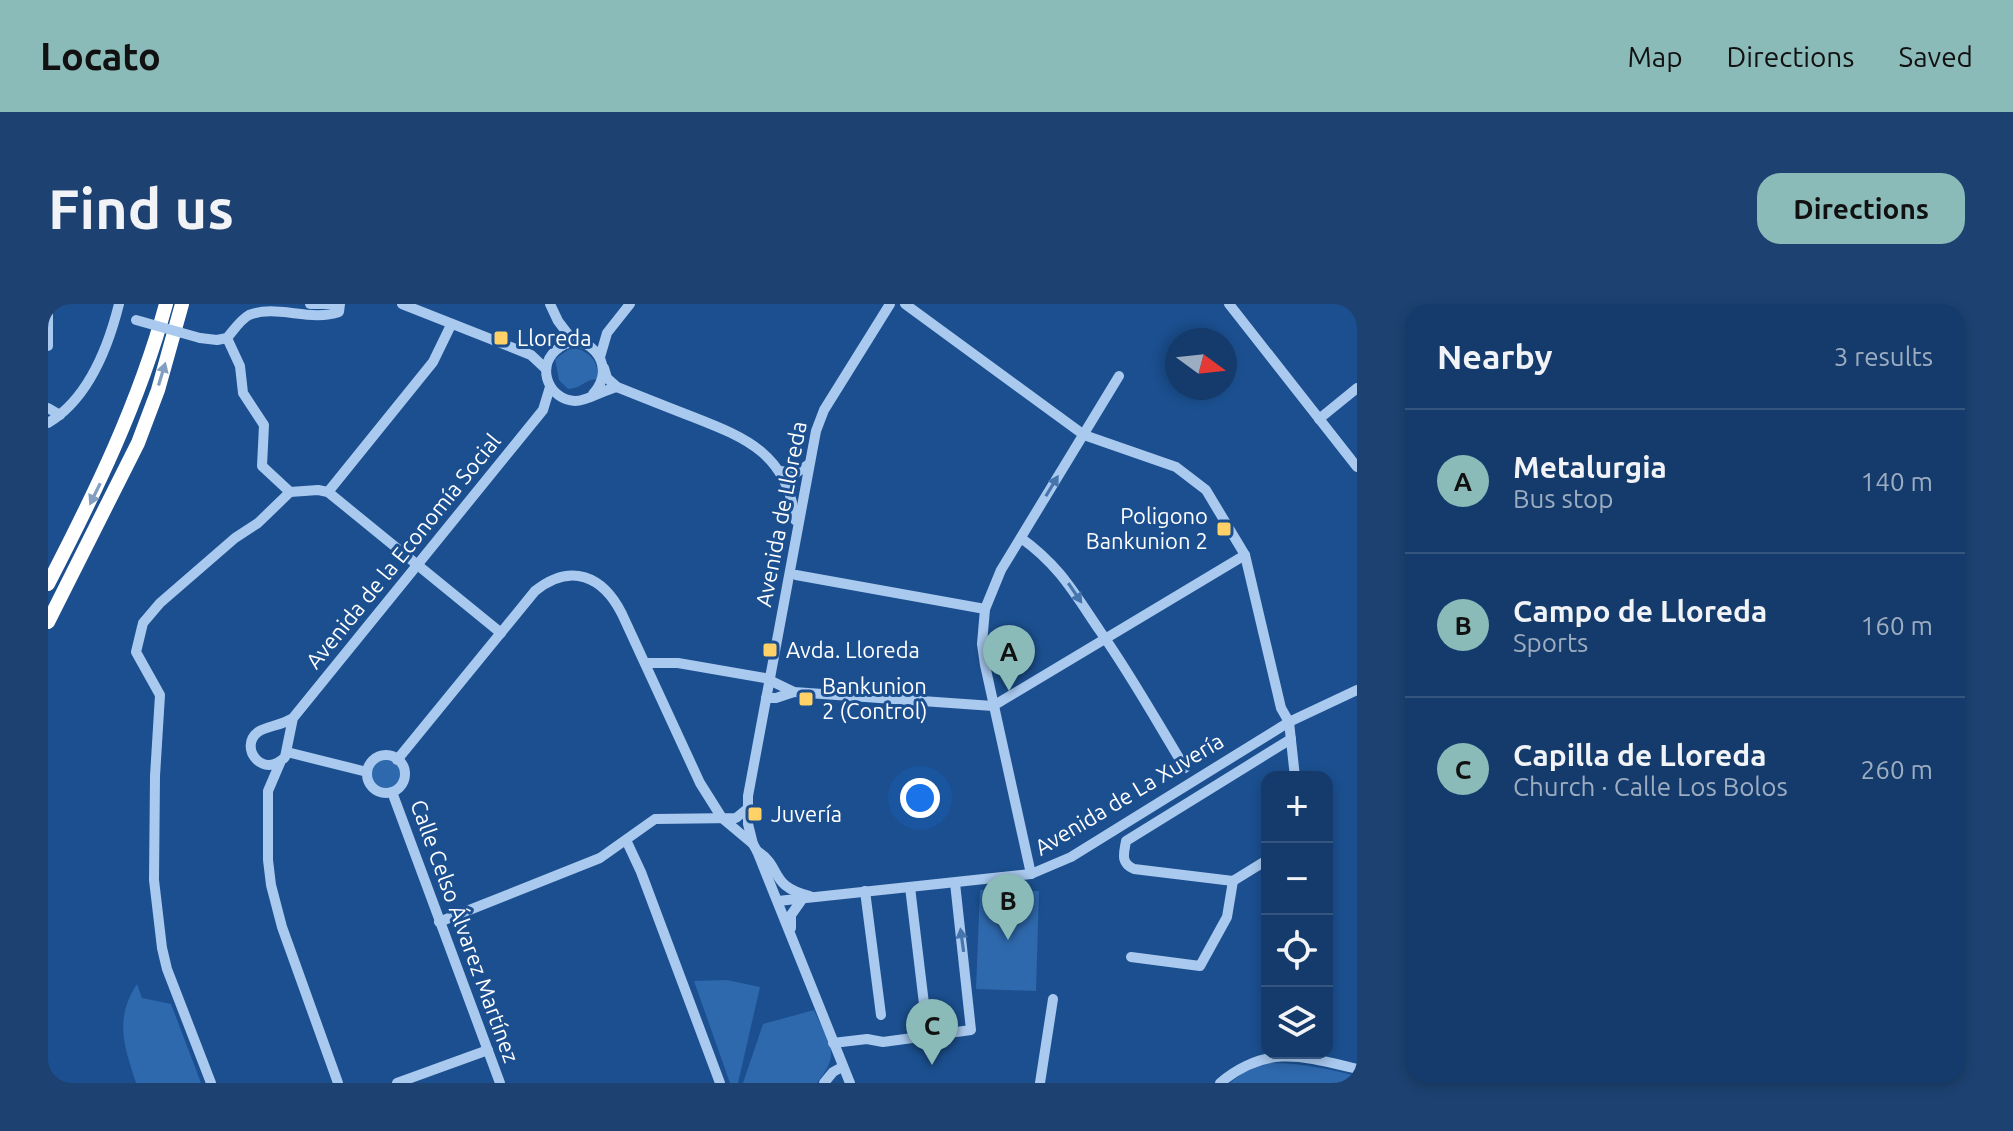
<!DOCTYPE html>
<html lang="en">
<head>
<meta charset="utf-8">
<style>
	body { margin:0; font-family:Ubuntu,sans-serif; background:#1d4271; color:#f1f3f6 }
	.controls { position:absolute; right:24px; bottom:24px; display:grid; overflow:hidden; border-radius:16px; box-shadow:0 4px 12px #0003 }
	.controls button { width:72px; height:72px; display:grid; place-items:center; padding:0; border:0; border-bottom:2px solid #33557e; background:#143b6b; color:#f1f3f6; font:40px sans-serif }
	.compass { position:absolute; left:1117px; top:24px; width:72px; height:72px; border-radius:50%; background:#143b6b; box-shadow:0 4px 12px #0003; rotate:105deg }
	.you { position:absolute; left:872px; top:494px; width:28px; height:28px; margin:-20px; border:6px solid #fff; border-radius:50%; background:#1a73e8; box-shadow:0 0 0 12px #1a73e833 }
	.badge { display:grid; place-items:center; width:52px; height:52px; border-radius:50%; background:#8bbbb9; color:#111; font-size:26px; font-weight:700 }
	.pin { position:absolute; translate:-50% -66px; filter:drop-shadow(0 2px 4px #0008) }
	.pin::after { content:''; position:absolute; top:42px; width:28px; height:24px; background:inherit; clip-path:polygon(0 0,100% 0,50% 100%) }
	.list { margin:0; padding:0; list-style:none }
	h2 { display:flex; justify-content:space-between; align-items:center; height:104px; margin:0; padding:0 32px; font-size:34px }
	h2 small { font-size:26px; font-weight:400; color:#9dadc1 }
	.list li { display:grid; grid-template-columns:52px 1fr auto; gap:24px; align-items:center; box-sizing:border-box; height:144px; padding:0 32px; border-top:2px solid #33557e }
	.list b { display:block; font-size:30px; white-space:nowrap }
	.list p { margin:0; font-size:26px; white-space:nowrap; color:#9dadc1 }
	.list em { font-size:26px; font-style:normal; color:#9dadc1 }
	.icon { flex:none; width:44px; height:44px; fill:none; stroke:currentColor; stroke-width:2; stroke-linecap:round; stroke-linejoin:round }
	.map { position:relative; flex:none; width:1309px; height:779px; overflow:hidden; border-radius:24px }
	header { display:flex; align-items:center; gap:48px; box-sizing:border-box; height:112px; padding:0 40px; background:#8bbbb9; color:#111 }
	header strong { font-size:38px }
	nav { display:flex; gap:44px; margin-inline-start:auto; font-size:28px }
	.intro { display:flex; align-items:center; justify-content:space-between; box-sizing:border-box; height:192px; padding:0 48px }
	h1 { margin:0; font-size:56px }
	.button { padding:20px 36px; border-radius:24px; background:#8bbbb9; color:#111; font-size:28px; font-weight:700 }
	main { display:flex; gap:48px; padding:0 48px }
	aside { flex:1; background:#143b6b; border-radius:24px; box-shadow:0 4px 12px #0003 }
	.map>svg:first-child { display:block }
	.green { fill:#2e69ad }
	.lines { fill:none; stroke-linecap:round; stroke-linejoin:round }
	.minor { stroke:#a9c9ee; stroke-width:10 }
	.highway { stroke:#fff; stroke-width:14 }
	.minor-bridge { stroke:#a9c9ee; stroke-width:10 }
	.oneway { fill:#829ec1 }
	.oneway2 { fill:#4674ac }
	.poi-dot { fill:#ffd166; stroke:#1b4f8f; stroke-width:3 }
	.labels { text-anchor:middle; stroke-width:6; stroke-linejoin:round; paint-order:stroke }
	.poi-label { font-size:22px; fill:#fff; stroke:#1b4f8f; text-anchor:start }
	.street-label { font-size:22px; fill:#fff; stroke:#1b4f8f }
</style>
</head>
<body>
<header>
<strong>Locato</strong>
<nav><a>Map</a><a>Directions</a><a>Saved</a></nav>
</header>
<div class="intro"><h1>Find us</h1><a class="button">Directions</a></div>
<main>
<div class="map">
<svg width="1309" height="779" viewBox="0 0 1309 779">
	<rect width="100%" height="100%" fill="#1b4f8f"/>
	<g class="green">
		<path d="M528,44C544,50 551,58 549,76C540,73 533,85 520,85L511,76L507,55L520,46Z"/>
		<circle cx="338" cy="471" r="15"/>
		<polygon points="932,586 991,587 988,687 928,685"/>
		<polygon points="679,676 712,683 690,779 682,779 646,677"/>
		<path d="M89,680L94,694L123,700L153,779H88C76,742 66,715 89,680Z"/>
		<path d="M766,706C781,740 794,748 769,779H695L715,720Z"/>
		<path d="M1223,759C1254,759 1280,765 1309,772V779H1182L1197,767Z"/>
	</g>
	<g class="lines">
		<g class="minor">
			<polyline points="262,0 289,0"/>
			<polyline points="354,0 483,51 498,65"/>
			<polyline points="502,0 510,17 526,38"/>
			<polyline points="857,0 1036,131 1128,163 1158,186 1197,251 1233,404 1241,418 1247,473"/>
			<polyline points="1181,0 1309,163"/>
			<polyline points="0,7 0,42"/>
			<path d="M152,34L169,36L179,34C186,26 192,16 201,11C228,0 262,18 291,8L292,0"/>
			<polyline points="179,34 192,62 195,89 216,121 214,162 242,188"/>
			<polyline points="552,53 559,29 582,0"/>
			<path d="M556,64L559,74L569,83C594,93 619,103 645,113C699,134 740,151 747,216"/>
			<path d="M545,90C573,60 535,20 507,47C488,65 502,96 527,97C540,97 555,86 569,83"/>
			<polyline points="0,104 12,111"/>
			<polyline points="1271,115 1309,84"/>
			<path d="M0,119C40,95 60,44 71,0"/>
			<polyline points="732,167 748,169 761,160"/>
			<polyline points="280,188 385,58 403,21"/>
			<path d="M973,234C1012,262 1026,289 1052,327C1083,371 1109,418 1137,464"/>
			<polyline points="748,271 937,305"/>
			<polyline points="597,359 630,359 717,374 746,388 945,402 1197,251"/>
			<polyline points="718,394 728,394 746,388"/>
			<path d="M245,414L237,453C215,476 190,443 210,428C218,422 233,422 245,414L495,106L502,83"/>
			<polyline points="239,448 319,468"/>
			<circle cx="338" cy="470" r="19"/>
			<path d="M349,456L487,287C523,258 555,272 574,310L652,479L674,514L705,540L709,547L802,779"/>
			<polyline points="232,459 220,487 220,556 223,581 234,623 290,779"/>
			<polyline points="344,488 452,779"/>
			<polyline points="579,538 593,568 672,779"/>
			<polyline points="705,540 700,520 700,492 768,127 776,106 842,0"/>
			<path d="M709,547C735,563 720,582 762,592"/>
			<path d="M1219,556L1185,577L1086,565C1072,559 1076,549 1078,537L1243,435"/>
			<polyline points="983,570 937,361 934,340 937,305 953,266 1071,72"/>
			<polyline points="862,583 880,733"/>
			<polyline points="817,587 833,711"/>
			<polyline points="730,597 983,570 1023,553 1241,418 1309,386"/>
			<polyline points="391,618 552,554 607,515 688,514 699,505"/>
			<polyline points="743,624 743,611 755,594"/>
			<polyline points="1083,653 1152,662 1179,613 1185,577"/>
			<polyline points="785,739 819,735 835,738 923,726 907,579"/>
			<polyline points="163,779 119,665 114,644 106,576 107,472 112,391 88,348 95,319 112,299 187,234 210,219 242,188 270,186 280,188 453,329"/>
			<polyline points="349,779 440,746"/>
			<polyline points="776,779 785,768 794,763"/>
			<polyline points="992,779 1005,695"/>
			<path d="M1172,779C1219,740 1255,752 1309,765"/>
		</g>
		<g class="highway">
			<path d="M0,280C47,189 91,99 118,0"/>
			<polyline points="0,318 90,139 110,86 134,0"/>
		</g>
		<polyline class="minor-bridge" points="88,16 152,34"/>
	</g>
	<defs><path id="oneway-solid" d="M-6-.8H1V-3.2L6.5 0L1 3.2V.8H-6Z" transform="scale(2)"/></defs>
	<g class="oneway">
		<use href="#oneway-solid" transform="translate(114 70) rotate(-73)"/>
		<use href="#oneway-solid" transform="translate(47 190) rotate(116)"/>
	</g>
	<g class="oneway2">
		<use href="#oneway-solid" transform="translate(1004 182) rotate(-59)"/>
		<use href="#oneway-solid" transform="translate(1027 289) rotate(56)"/>
		<use href="#oneway-solid" transform="translate(914 636) rotate(-98)"/>
	</g>
	<g class="poi-dot">
		<rect x="445" y="26" width="16" height="16" rx="4"/>
		<rect x="1168" y="217" width="16" height="16" rx="4"/>
		<rect x="714" y="338" width="16" height="16" rx="4"/>
		<rect x="750" y="387" width="16" height="16" rx="4"/>
		<rect x="699" y="502" width="16" height="16" rx="4"/>
	</g>
	<g class="labels">
		<g class="poi-label">
			<text x="469" y="42">Lloreda</text>
			<text x="1160" y="220" text-anchor="end">Poligono<tspan x="1160" dy="25">Bankunion 2</tspan></text>
			<text x="738" y="354">Avda. Lloreda</text>
			<text x="774" y="390">Bankunion<tspan x="774" dy="25">2 (Control)</tspan></text>
			<text x="723" y="518">Juvería</text>
		</g>
		<g class="street-label">
			<text transform="translate(733 210) rotate(-79)" y="8">Avenida de Lloreda</text>
			<text transform="translate(355 247) rotate(-51)" y="8">Avenida de la Economía Social</text>
			<text transform="translate(1081 490) rotate(-31)" y="8">Avenida de La Xuvería</text>
			<text transform="translate(417 627) rotate(70)" y="8">Calle Celso Álvarez Martínez</text>
		</g>
	</g>
</svg>
<div class="controls">
<button>+</button>
<button>−</button>
<button><svg class="icon" aria-label="locate" viewBox="0 0 24 24"><circle cx="12" cy="12" r="6"/><path d="M12 2v4M12 18v4M2 12h4M18 12h4"/></svg></button>
<button><svg class="icon" aria-label="layers" viewBox="0 0 24 24"><path d="M12 4l9 5-9 5-9-5zM3 14l9 5 9-5"/></svg></button>
</div>
<svg class="compass" viewBox="-18 -18 36 36"><path d="M0-13l5 13h-10z" fill="#e53935"/><path d="M0 13l5-13h-10z" fill="#9dadc1"/></svg>
<div class="you"></div>
<div class="pin badge" style="left:961px;top:387px">A</div>
<div class="pin badge" style="left:960px;top:636px">B</div>
<div class="pin badge" style="left:884px;top:761px">C</div>
</div>
<aside>
<h2>Nearby<small>3 results</small></h2>
<ul class="list">
<li><span class="badge">A</span><div><b>Metalurgia</b><p>Bus stop</p></div><em>140 m</em></li>
<li><span class="badge">B</span><div><b>Campo de Lloreda</b><p>Sports</p></div><em>160 m</em></li>
<li><span class="badge">C</span><div><b>Capilla de Lloreda</b><p>Church · Calle Los Bolos</p></div><em>260 m</em></li>
</ul>
</aside>
</main>
</body>
</html>
